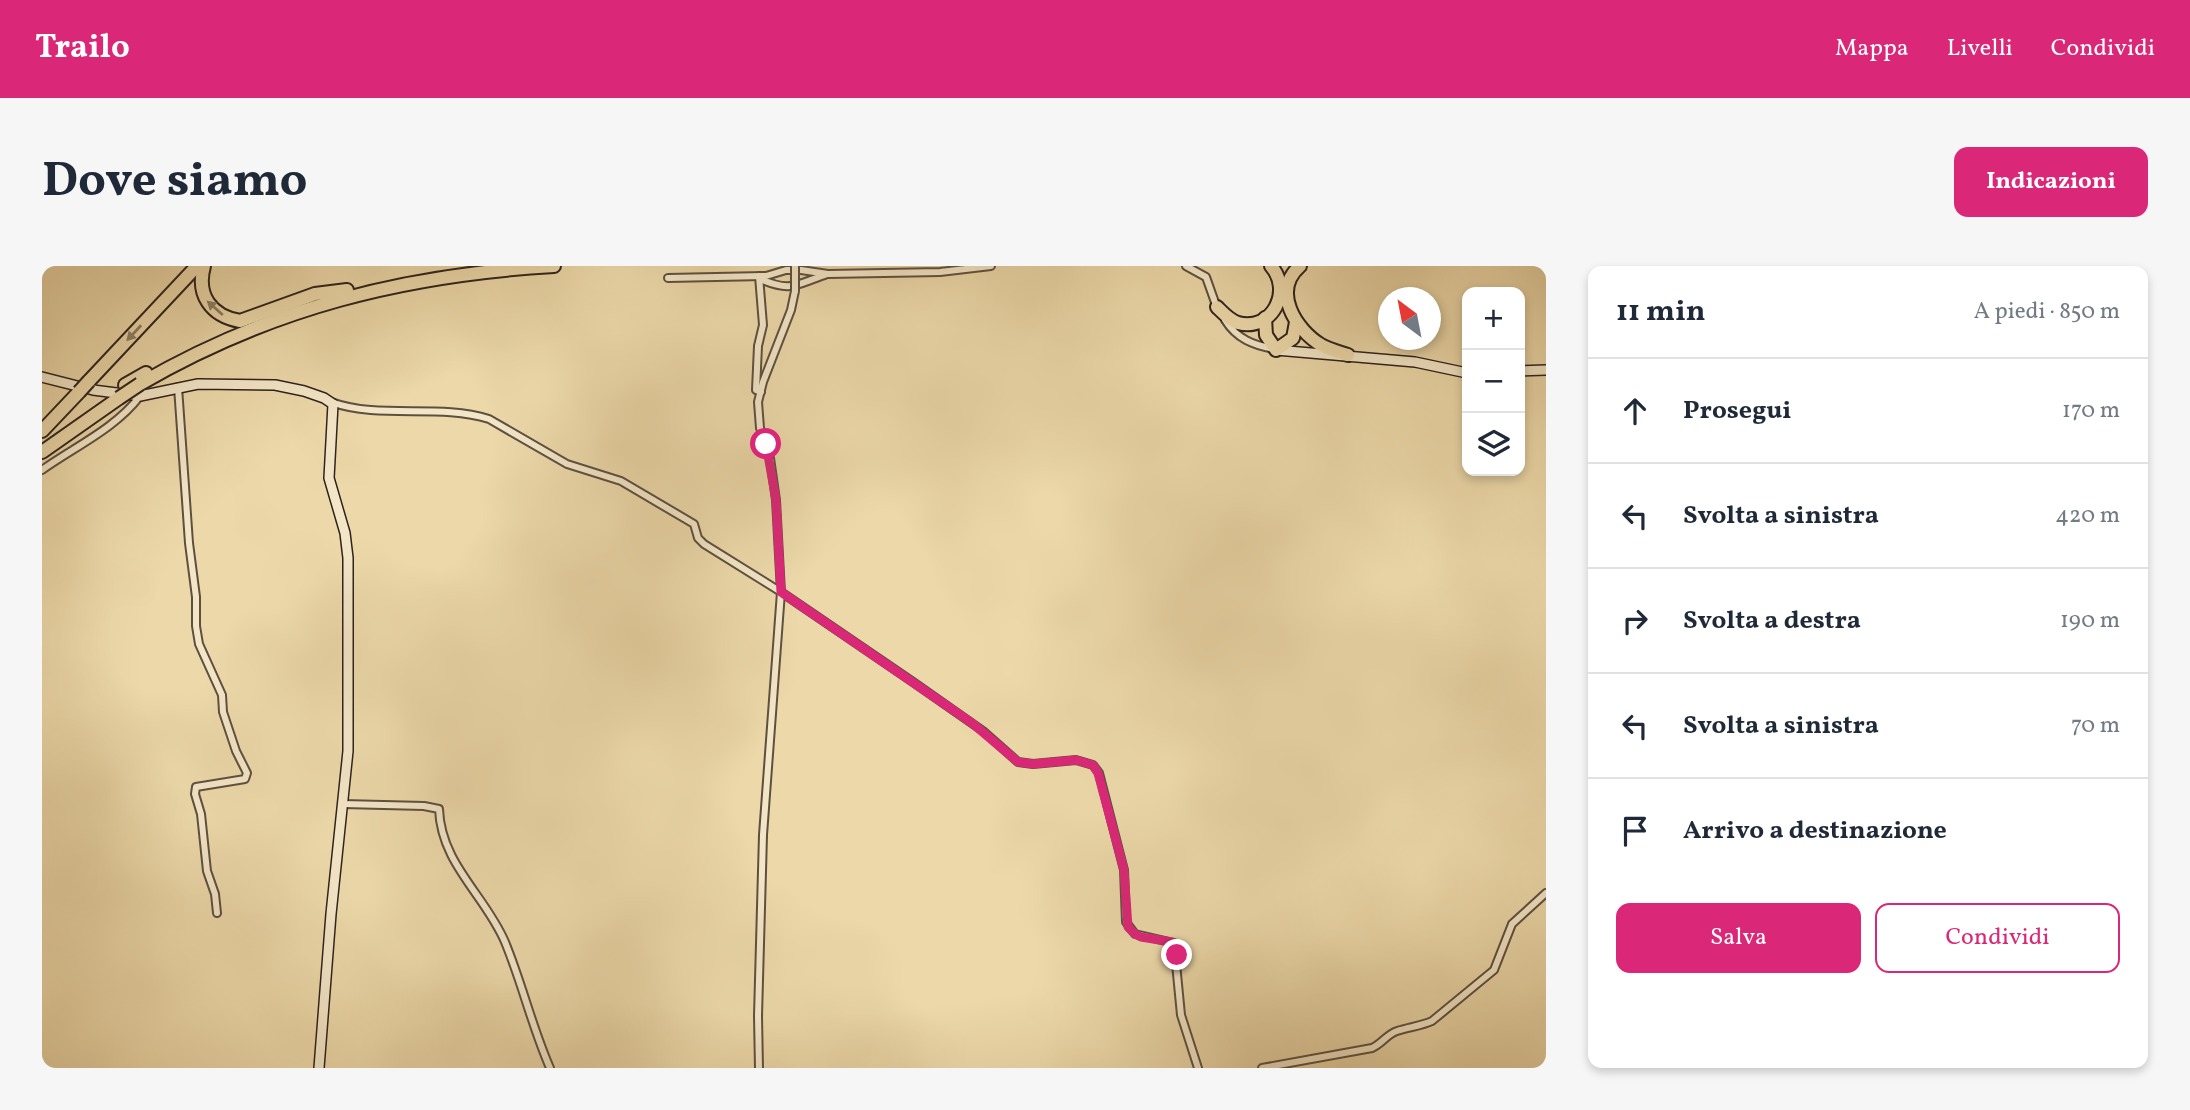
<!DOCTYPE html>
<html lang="it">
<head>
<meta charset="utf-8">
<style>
	body { margin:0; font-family:Vollkorn,serif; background:#f6f6f7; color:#1f2937 }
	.controls { position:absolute; right:21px; top:21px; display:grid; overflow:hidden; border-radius:14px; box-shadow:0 4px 10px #0003 }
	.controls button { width:63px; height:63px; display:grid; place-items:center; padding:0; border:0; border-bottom:2px solid #e0e1e3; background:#fff; color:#1f2937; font:35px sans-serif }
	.compass { position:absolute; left:1336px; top:21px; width:63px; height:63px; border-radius:50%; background:#fff; box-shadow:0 4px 10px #0003; rotate:328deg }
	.stop { position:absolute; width:21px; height:21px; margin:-16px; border:5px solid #db2777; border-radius:50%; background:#fff }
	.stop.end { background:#db2777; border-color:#fff; box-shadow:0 2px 7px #0008 }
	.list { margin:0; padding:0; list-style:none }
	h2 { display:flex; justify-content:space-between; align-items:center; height:91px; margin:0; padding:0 28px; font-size:30px }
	h2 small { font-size:23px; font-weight:400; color:#747a83 }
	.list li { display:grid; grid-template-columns:46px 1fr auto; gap:21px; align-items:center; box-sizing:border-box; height:105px; padding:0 28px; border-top:2px solid #e0e1e3 }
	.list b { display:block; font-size:26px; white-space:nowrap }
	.list em { font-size:23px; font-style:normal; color:#747a83 }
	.actions { display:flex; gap:14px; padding:21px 28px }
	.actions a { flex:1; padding:16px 0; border:2px solid #db2777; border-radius:14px; text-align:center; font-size:24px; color:#db2777 }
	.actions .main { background:#db2777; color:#fff }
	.icon { flex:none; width:38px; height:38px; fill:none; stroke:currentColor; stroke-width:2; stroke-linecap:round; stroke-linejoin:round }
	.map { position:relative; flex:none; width:1504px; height:802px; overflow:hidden; border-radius:14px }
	header { display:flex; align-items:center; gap:42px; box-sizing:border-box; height:98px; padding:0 35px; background:#db2777; color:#fff }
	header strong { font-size:33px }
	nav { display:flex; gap:38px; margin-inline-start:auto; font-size:24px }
	.intro { display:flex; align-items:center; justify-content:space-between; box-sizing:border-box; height:168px; padding:0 42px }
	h1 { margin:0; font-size:49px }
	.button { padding:18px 32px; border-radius:14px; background:#db2777; color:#fff; font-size:24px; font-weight:700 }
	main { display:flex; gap:42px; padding:0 42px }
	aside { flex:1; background:#fff; border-radius:14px; box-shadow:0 4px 10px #0003 }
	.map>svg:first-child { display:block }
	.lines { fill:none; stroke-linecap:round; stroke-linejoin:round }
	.street-casing { stroke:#5e5041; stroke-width:10 }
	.secondary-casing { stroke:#2e231e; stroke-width:12 }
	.highway-casing { stroke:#2e231e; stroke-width:16 }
	.street { stroke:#f3e6c7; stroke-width:6 }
	.secondary { stroke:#f3e6c7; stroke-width:9 }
	.highway { stroke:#ecd8a9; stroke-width:12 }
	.street-bridge-casing { stroke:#5e5041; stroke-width:10; stroke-linecap:butt }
	.highway-bridge-casing { stroke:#2e231e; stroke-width:16; stroke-linecap:butt }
	.street-bridge { stroke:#f3e6c7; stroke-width:6 }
	.highway-bridge { stroke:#ecd8a9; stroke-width:12 }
	.oneway { fill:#8d7e64 }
	.route { stroke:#db2777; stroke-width:9 }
</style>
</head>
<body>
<header>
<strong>Trailo</strong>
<nav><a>Mappa</a><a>Livelli</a><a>Condividi</a></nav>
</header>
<div class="intro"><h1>Dove siamo</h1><a class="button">Indicazioni</a></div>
<main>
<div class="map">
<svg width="1504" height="802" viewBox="0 0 1504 802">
	<rect width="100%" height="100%" fill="#ecd8a9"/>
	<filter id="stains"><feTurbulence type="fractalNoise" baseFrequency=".00286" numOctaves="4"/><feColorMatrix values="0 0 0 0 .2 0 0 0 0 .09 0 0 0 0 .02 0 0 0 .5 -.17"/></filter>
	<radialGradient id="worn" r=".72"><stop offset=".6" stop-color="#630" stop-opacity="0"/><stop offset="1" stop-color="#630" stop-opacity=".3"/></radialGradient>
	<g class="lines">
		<defs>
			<g id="street">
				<polyline points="1144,0 1164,11 1175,42"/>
				<polyline points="717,10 721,59 716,80 714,124 719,126"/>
				<polyline points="626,12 724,10 744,4 759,4 786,8 898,6 949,0"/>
				<path d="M718,13C750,27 754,18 783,9"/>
				<path d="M1183,54C1195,73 1211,79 1232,83"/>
				<polyline points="136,121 147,277 154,331 154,360 157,378 180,429 181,446 194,485 205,507 203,513 154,521 153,528 159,548 165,605 173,628 175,647"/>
				<path d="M289,136C339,154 396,137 447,153L525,198L579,215L652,258L656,272L662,278L739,326L871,416L941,465L976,496L991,498L1034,494L1051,499L1057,507L1082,604L1084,656L1093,668L1132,677L1139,749L1156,802"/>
				<path d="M0,204C32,181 73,163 98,130"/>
				<path d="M301,538L382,540L397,543C399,598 443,629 463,676C480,717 490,761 508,802"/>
				<polyline points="717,802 716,750 721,569 739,326 734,234 728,192 718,162 716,136 721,116 749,44 753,25"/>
				<path d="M1220,802L1330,782C1340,778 1345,768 1355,765C1367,761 1379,760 1390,755L1452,704L1470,658L1504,627"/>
			</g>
			<g id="secondary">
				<polyline points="1234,84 1373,96 1425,107"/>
				<polyline points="1478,105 1504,104"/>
				<polyline points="0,111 51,124 98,130 156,118 233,119 262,125 282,132 291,138 287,212 303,267 306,292 306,485 289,648 277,802"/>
			</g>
			<g id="highway">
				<path d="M162,0C154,29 169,50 198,55L273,28L305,24"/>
				<path d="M1258,0C1229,25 1254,64 1279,79C1288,84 1297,86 1306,89"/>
				<path d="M1175,41C1181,47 1187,54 1196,57C1230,66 1251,25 1229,0"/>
				<polyline points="1223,52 1224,69 1234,84 1251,72 1254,56"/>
				<polyline points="47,115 155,0"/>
				<path d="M98,118C229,42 361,9 512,0"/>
				<polyline points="83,119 104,107"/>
				<polyline points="0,165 37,126"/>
				<polyline points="0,186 77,132"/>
			</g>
		</defs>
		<use href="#street" class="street-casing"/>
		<use href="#secondary" class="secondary-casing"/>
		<use href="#highway" class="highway-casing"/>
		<use href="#street" class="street"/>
		<use href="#secondary" class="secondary"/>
		<use href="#highway" class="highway"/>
		<defs>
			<polyline id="street-bridge" points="753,0 753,25"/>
			<g id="highway-bridge">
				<polyline points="37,126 47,115"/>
				<polyline points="77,132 98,118"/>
			</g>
		</defs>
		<use href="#street-bridge" class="street-bridge-casing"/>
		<use href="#highway-bridge" class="highway-bridge-casing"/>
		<use href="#street-bridge" class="street-bridge"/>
		<use href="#highway-bridge" class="highway-bridge"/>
	</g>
	<defs><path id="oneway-solid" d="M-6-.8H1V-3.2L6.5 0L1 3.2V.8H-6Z" transform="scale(1.75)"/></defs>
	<g class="oneway">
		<use href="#oneway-solid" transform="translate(173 42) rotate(-138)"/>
		<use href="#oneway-solid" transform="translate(92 67) rotate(133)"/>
	</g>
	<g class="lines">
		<polyline class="route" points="724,178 734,234 739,326 930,457 976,496 991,498 1034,494 1051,499 1056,507 1082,604 1086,661 1093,668 1099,671 1130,676 1135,689"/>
	</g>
	<rect width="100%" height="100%" filter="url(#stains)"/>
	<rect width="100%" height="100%" fill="url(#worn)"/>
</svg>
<div class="controls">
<button>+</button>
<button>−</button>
<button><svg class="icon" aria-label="layers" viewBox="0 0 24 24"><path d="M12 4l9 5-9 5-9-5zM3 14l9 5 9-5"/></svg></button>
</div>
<svg class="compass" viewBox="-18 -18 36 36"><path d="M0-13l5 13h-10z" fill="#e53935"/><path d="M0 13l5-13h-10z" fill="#747a83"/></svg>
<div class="stop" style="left:724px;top:178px"></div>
<div class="stop end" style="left:1135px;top:689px"></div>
</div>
<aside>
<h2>11 min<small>A piedi · 850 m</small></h2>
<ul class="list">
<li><svg class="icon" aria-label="ahead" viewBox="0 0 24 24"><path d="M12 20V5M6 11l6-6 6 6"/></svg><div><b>Prosegui</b></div><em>170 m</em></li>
<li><svg class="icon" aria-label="left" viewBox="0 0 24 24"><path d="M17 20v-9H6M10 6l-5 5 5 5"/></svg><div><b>Svolta a sinistra</b></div><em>420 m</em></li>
<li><svg class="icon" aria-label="right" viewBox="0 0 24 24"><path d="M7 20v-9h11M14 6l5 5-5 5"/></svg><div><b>Svolta a destra</b></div><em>190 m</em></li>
<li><svg class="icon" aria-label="left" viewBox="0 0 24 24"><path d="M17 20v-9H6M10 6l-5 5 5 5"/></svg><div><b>Svolta a sinistra</b></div><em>70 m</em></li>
<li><svg class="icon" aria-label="arrive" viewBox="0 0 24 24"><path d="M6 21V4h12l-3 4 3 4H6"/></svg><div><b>Arrivo a destinazione</b></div></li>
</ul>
<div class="actions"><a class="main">Salva</a><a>Condividi</a></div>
</aside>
</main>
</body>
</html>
